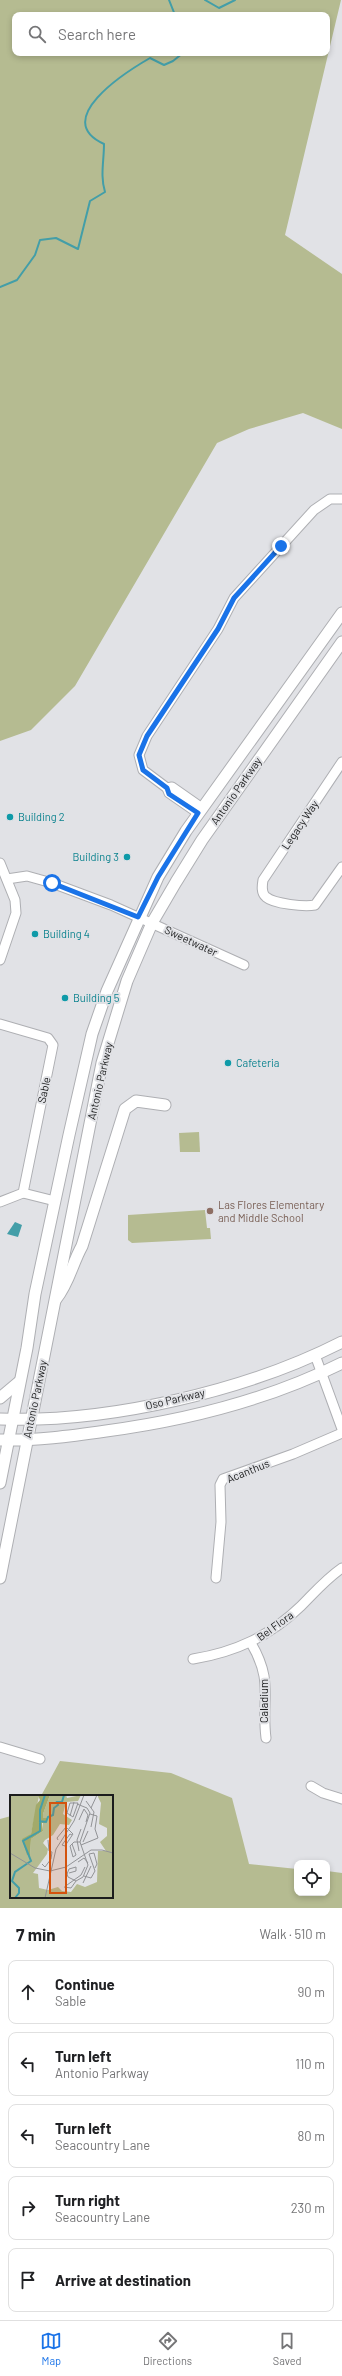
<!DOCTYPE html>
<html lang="en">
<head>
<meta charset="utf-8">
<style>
	body { margin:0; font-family:Barlow,sans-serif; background:#f6f6f6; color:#202124 }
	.controls { position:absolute; right:12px; bottom:12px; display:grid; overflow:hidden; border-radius:8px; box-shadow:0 2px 6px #0003 }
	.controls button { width:36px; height:36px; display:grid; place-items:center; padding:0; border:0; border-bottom:1px solid #e0e0e0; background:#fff; color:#202124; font:20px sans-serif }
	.stop { position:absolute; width:12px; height:12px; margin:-9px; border:3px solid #1a73e8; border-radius:50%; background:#fff }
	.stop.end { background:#1a73e8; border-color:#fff; box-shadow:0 1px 4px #0008 }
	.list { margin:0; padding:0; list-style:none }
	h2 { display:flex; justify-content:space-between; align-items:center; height:52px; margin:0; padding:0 16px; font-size:17px }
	h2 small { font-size:13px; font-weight:400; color:#757577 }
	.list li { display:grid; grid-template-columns:26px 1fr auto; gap:12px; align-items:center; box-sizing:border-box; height:64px; margin:0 8px 8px; padding:0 8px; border:1px solid #e0e0e0; border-radius:8px }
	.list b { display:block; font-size:15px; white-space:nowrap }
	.list p { margin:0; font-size:13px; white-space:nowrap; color:#757577 }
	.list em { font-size:13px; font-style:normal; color:#757577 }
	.icon { flex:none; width:22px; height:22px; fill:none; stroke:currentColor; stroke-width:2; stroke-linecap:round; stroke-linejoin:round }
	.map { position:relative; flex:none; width:342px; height:1908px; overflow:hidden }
	.search { position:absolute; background:#fff; box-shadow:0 2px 6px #0003; left:12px; right:12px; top:12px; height:44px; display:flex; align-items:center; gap:10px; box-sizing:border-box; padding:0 14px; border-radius:8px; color:#757577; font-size:15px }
	.sheet { height:412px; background:#fff }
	nav { display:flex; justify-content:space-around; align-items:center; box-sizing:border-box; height:56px; border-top:1px solid #e0e0e0; background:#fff; font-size:11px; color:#757577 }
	nav a { display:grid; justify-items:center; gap:2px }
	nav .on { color:#1a73e8 }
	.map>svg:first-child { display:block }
	.green { fill:#b5bb91; fill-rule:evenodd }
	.water { fill:#439ea8 }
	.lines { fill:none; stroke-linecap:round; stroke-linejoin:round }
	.stream { stroke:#439ea8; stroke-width:2 }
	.minor-casing { stroke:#aeafb3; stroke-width:11 }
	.major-casing { stroke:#aeafb3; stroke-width:13 }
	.minor { stroke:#fff; stroke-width:9 }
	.major { stroke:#fff; stroke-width:11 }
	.route { stroke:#1a73e8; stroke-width:5 }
	.culture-dot { fill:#0f9aa8; stroke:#e1e2e6; stroke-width:1.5 }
	.education-dot { fill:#8d6e63; stroke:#e1e2e6; stroke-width:1.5 }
	.labels { text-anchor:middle; stroke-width:4; stroke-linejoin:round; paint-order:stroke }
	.street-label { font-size:11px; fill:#1b1c1d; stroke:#e1e2e6 }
	.culture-label { font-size:11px; fill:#0d838f; stroke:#e1e2e6; text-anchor:start }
	.education-label { font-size:11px; fill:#785e54; stroke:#e1e2e6; text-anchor:start }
	.inset-river { fill:none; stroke:#439ea8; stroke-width:2 }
	.inset-road { fill:none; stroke:#929396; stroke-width:1 }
	.view { fill:#d4530e; fill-opacity:0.15; stroke:#d4530e; stroke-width:2 }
	.inset-edge { fill:none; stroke:#1b1c1d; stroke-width:2 }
</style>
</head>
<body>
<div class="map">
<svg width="342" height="1908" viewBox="0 0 342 1908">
	<rect width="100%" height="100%" fill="#e1e2e6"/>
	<g class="green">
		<path d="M0,0H341L285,235L342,274V429L303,413L249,429L217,443L75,686L31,730L0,741ZM15,15H327V53H15Z"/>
		<polygon points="199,1132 200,1152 180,1152 179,1133"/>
		<polygon points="205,1210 207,1228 210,1228 211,1239 132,1243 128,1240 128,1215"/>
		<polygon points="60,1761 171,1773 232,1798 249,1864 297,1869 297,1893 327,1893 327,1871 342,1873 342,1908 0,1908 0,1819 11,1816 11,1897 112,1897 112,1796 41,1796"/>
	</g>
	<polygon class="water" points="15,1222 22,1225 18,1237 7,1234"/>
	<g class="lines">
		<g class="stream">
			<polyline points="169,0 175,15"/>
			<polyline points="205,0 219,8 235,0"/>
			<path d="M0,287L17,280L35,255L40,240L56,238L78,249L90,201L105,192C100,176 104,161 104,144C51,120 124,73 150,58L164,65L173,61L183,53"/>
		</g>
		<defs>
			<g id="minor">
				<path d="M342,762L263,880C262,886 261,893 266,897C274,904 305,907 315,905L342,867"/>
				<polyline points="167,788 172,787 202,808"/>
				<polyline points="198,813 169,793 167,788 143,770 139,755 147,736 218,629 234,598 314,510 330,499 342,499"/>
				<polyline points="0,863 15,900 16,913 0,960"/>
				<polyline points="7,879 27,876 52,883 111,905 244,965"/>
				<polyline points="0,1024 48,1038 53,1045 23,1193 0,1202"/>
				<polyline points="23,1193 55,1201"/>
				<polyline points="315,1355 342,1429"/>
				<polyline points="216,1578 221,1522 220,1485 223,1479 293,1454 342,1433"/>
				<path d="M251,1643C274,1682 261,1698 266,1738"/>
				<path d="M193,1659C236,1652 270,1636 301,1606C315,1592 326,1579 342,1568"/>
				<polyline points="0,1747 40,1759"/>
				<polyline points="311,1786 323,1793 342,1799"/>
			</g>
			<g id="major">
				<path d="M56,1299C69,1283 72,1264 82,1246L125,1109L136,1101L165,1105"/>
				<polyline points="0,1398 19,1382"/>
				<path d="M0,1419C108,1423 246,1391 342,1342"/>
				<path d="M0,1440C35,1441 71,1436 106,1431C188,1420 268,1400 342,1363"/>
				<polyline points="0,1483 27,1348 35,1294 69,1135 92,1034 107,991 158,877 186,831 342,613"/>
				<polyline points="0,1578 102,1063 127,981 152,923 176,882 202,840 342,642"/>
			</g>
		</defs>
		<use href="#minor" class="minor-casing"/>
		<use href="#major" class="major-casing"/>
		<use href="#minor" class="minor"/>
		<use href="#major" class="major"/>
	</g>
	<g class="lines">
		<polyline class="route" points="52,883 138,917 158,877 198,813 169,794 167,788 143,770 139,755 147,736 218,629 234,598 281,546"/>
	</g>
	<g class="culture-dot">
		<circle cx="10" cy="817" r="4"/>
		<circle cx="127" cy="857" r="4"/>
		<circle cx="35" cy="934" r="4"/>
		<circle cx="65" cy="998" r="4"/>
		<circle cx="228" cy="1063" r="4"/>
	</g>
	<circle class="education-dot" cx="210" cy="1211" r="4"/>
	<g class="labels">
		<g class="street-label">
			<text transform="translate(236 791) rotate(-55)" y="4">Antonio Parkway</text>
			<text transform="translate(300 825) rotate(-56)" y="4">Legacy Way</text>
			<text transform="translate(191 941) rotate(25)" y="4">Sweetwater</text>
			<text transform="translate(100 1081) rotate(-77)" y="4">Antonio Parkway</text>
			<text transform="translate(44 1090) rotate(-78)" y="4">Sable</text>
			<text transform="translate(35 1399) rotate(-78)" y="4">Antonio Parkway</text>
			<text transform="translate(175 1399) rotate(-13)" y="4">Oso Parkway</text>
			<text transform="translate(248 1471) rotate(-22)" y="4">Acanthus</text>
			<text transform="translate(275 1626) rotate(-36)" y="4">Bel Flora</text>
			<text transform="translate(264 1701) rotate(-90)" y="4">Caladium</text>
		</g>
		<g class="culture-label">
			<text x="18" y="821">Building 2</text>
			<text x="119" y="861" text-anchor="end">Building 3</text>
			<text x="43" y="938">Building 4</text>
			<text x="73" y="1002">Building 5</text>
			<text x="236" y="1067">Cafeteria</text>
		</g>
		<g class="education-label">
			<text x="218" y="1209">Las Flores Elementary<tspan x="218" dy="13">and Middle School</tspan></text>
		</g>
	</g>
	<g transform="translate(10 1795)">
		<rect width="103" height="103" fill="#e1e2e6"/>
		<path d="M1,0L29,1L21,39L18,42L20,60L21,44L33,36V19L40,0H56L57,3L71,0L68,6L56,7L53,19L62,25L59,30L50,29L43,40L35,45L33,48L38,54L37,59L23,78L28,79L29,93L38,95L48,92L52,96L61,97L67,89L75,92L87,87L88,56H96L90,47L97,41V33L89,29L91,8L88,2V0H103V103H0Z" fill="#b5bb91"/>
		<path d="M28,0H40L33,19V23H37L35,28H32L33,36L21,44L20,60H17L12,44L21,39L26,10L30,5Z" fill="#a3aa6a"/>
		<path class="inset-river" d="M29,26L36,27L38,22L43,20L44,13L48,10L47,7H52L54,0M5,103L9,98V93L2,86L5,77L21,66L13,46L30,36V15L35,0"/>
		<path class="inset-road" d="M76,6L84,17L81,32M60,8H68L63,22L57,18ZM81,13L87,0M60,21L64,7M69,25L74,14L78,20L76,27M48,45L47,43L56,32M73,47L78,36M62,49L66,60L63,62M52,50L55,51L63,39L56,32M52,50L60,39L62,40M71,50L88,43L85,34L87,21L80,19M69,56L67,45L71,34M0,58L25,73L40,76L56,72L81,55H92L103,58M63,62L60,51L64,47H70M68,67L74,63L78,68M32,69L35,72L41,64L42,57L39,56L38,45M55,72L58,82L66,86L73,82L78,70L70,47L80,18L77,13L67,9M57,79L59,74L66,72V76L59,78M74,81L81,83L85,76L79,59L84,58L87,69L85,73M73,88L81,71M57,90L71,80L75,72M54,92L61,93L66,86M35,103L46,54L64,26L74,0"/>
		<path class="view" d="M40,8H56V98H40Z"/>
		<rect width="103" height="103" class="inset-edge"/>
	</g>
</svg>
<div class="controls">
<button><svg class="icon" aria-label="locate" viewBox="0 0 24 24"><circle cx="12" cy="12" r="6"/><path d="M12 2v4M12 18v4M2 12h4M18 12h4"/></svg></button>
</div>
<div class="stop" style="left:52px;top:883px"></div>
<div class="stop end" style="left:281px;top:546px"></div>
<div class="search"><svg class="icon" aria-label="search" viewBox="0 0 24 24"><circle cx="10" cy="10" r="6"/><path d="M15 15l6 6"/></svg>Search here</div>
</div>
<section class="sheet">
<h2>7 min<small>Walk · 510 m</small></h2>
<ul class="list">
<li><svg class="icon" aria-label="ahead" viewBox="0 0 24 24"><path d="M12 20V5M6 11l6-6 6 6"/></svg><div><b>Continue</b><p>Sable</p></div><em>90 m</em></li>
<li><svg class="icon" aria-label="left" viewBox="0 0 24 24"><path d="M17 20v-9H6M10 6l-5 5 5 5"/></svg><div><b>Turn left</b><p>Antonio Parkway</p></div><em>110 m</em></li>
<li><svg class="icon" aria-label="left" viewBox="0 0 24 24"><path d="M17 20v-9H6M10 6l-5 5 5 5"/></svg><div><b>Turn left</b><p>Seacountry Lane</p></div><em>80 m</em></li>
<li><svg class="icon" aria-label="right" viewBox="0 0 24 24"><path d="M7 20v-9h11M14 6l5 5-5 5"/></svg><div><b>Turn right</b><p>Seacountry Lane</p></div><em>230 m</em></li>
<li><svg class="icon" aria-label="arrive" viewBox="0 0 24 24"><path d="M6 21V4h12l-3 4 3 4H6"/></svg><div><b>Arrive at destination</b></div></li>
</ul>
</section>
<nav>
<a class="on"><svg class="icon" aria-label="map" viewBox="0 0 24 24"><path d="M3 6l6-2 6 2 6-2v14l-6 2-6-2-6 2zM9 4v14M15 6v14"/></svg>Map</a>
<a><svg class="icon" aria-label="directions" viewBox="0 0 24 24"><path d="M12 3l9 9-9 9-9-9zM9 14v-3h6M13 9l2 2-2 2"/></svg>Directions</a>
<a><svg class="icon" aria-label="saved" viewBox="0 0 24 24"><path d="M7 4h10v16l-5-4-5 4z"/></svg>Saved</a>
</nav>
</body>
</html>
